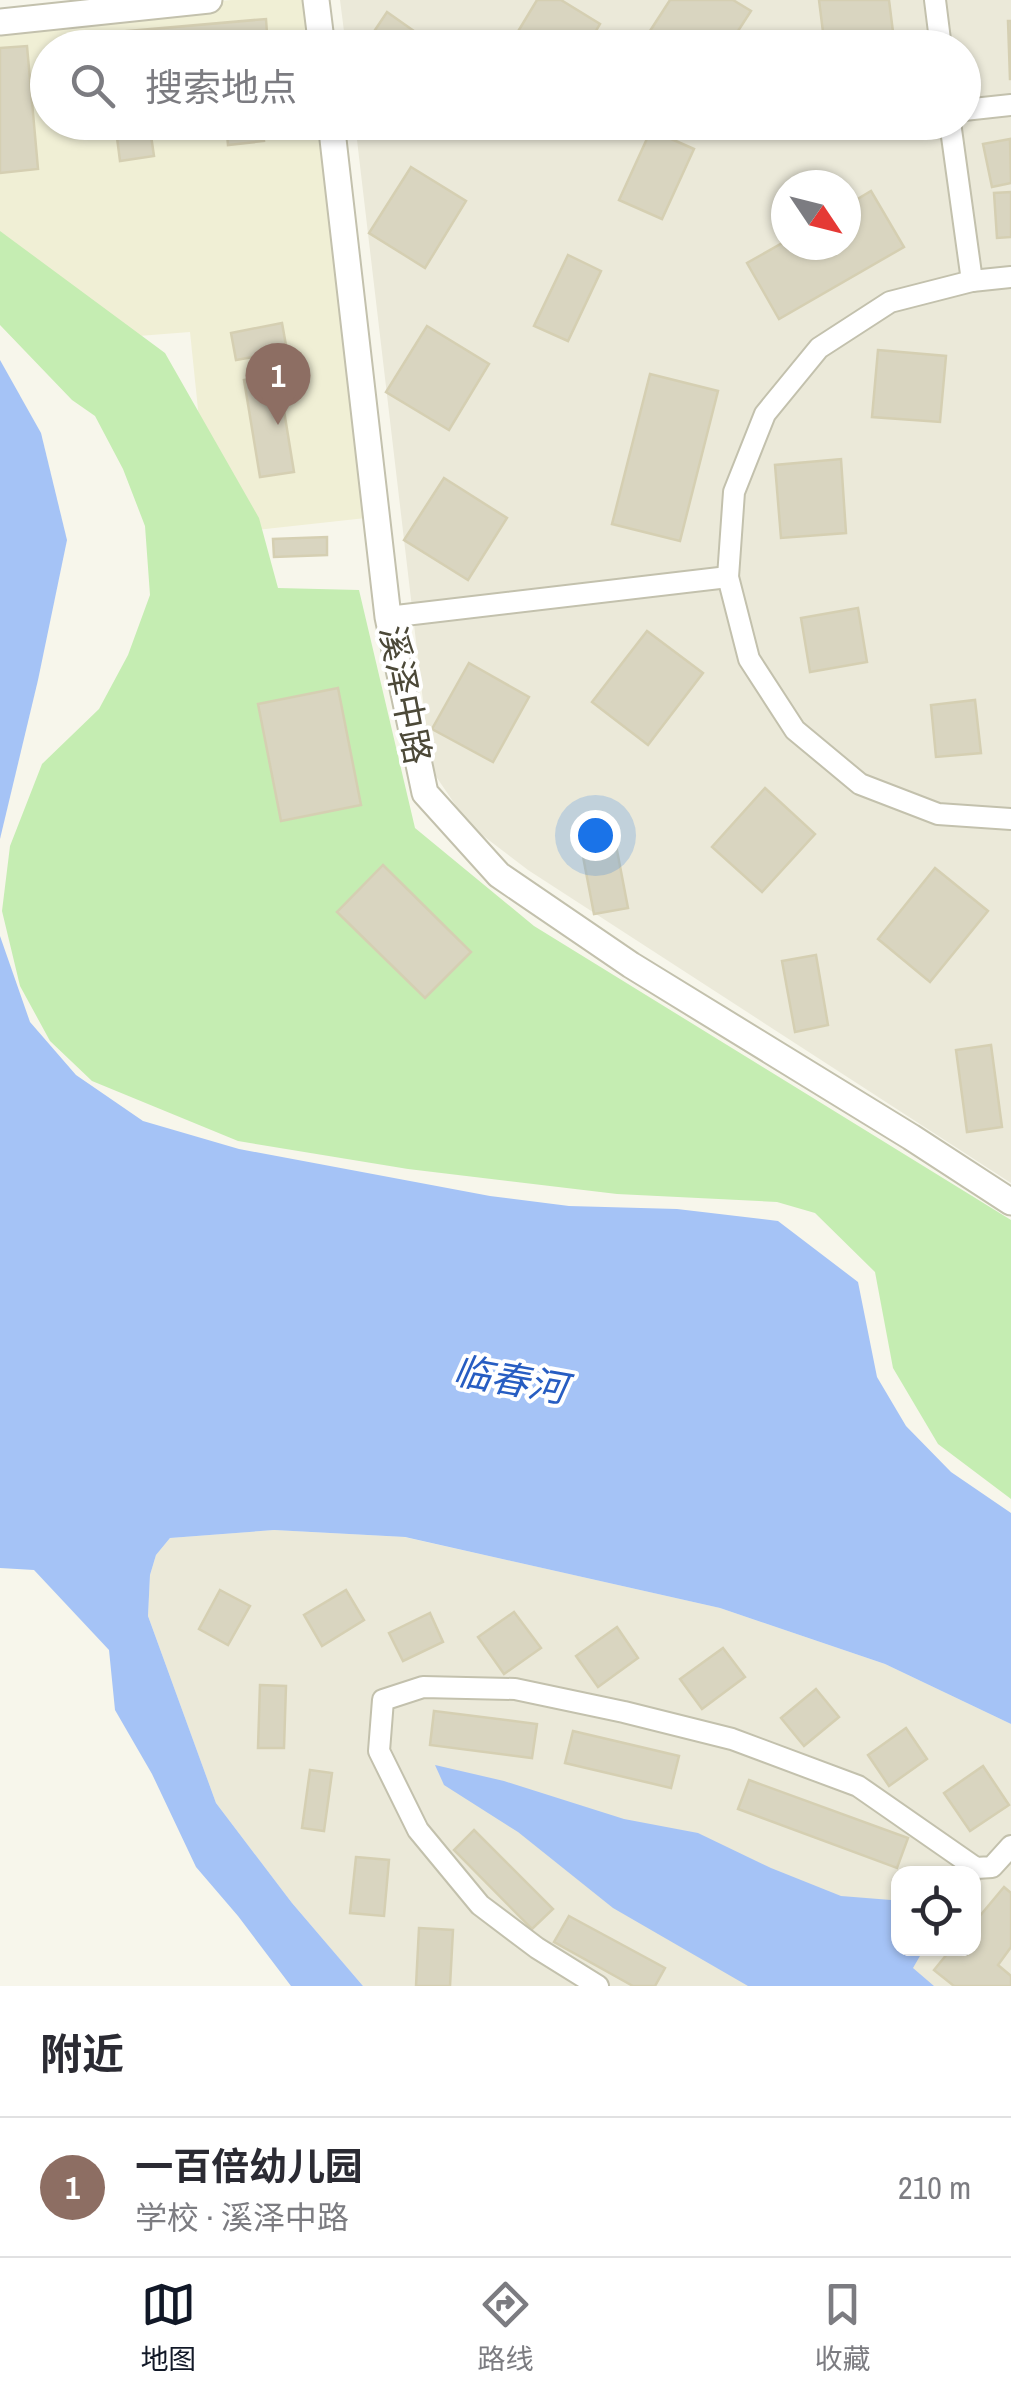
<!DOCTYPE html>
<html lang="zh">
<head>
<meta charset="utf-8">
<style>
	body { margin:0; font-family:"Archivo Narrow","Noto Sans SC",sans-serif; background:#f7f7f7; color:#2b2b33 }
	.controls { position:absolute; right:30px; bottom:30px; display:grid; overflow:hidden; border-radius:20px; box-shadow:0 2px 8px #0004 }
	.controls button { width:90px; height:90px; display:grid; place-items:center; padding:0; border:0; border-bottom:2px solid #e1e1e2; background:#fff; color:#2b2b33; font:50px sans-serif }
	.compass { position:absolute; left:771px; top:170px; width:90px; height:90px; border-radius:50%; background:#fff; box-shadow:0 2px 8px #0004; rotate:125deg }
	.you { position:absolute; left:595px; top:835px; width:35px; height:35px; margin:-25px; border:8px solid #fff; border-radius:50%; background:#1a73e8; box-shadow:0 0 0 15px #1a73e833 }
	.badge { display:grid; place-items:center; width:65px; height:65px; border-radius:50%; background:#111827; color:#fff; font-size:32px; font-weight:700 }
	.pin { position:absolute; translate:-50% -82px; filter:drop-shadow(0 2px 5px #0008) }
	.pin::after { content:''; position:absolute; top:52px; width:35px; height:30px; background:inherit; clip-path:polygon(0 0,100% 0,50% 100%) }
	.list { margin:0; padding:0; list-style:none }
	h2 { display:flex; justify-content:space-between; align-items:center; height:130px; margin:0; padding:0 40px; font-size:42px }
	h2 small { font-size:32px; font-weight:400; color:#7c7c81 }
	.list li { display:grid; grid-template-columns:65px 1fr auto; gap:30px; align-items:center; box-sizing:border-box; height:140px; padding:0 40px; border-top:2px solid #e1e1e2 }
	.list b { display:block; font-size:38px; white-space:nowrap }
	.list p { margin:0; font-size:32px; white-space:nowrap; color:#7c7c81 }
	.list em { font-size:32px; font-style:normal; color:#7c7c81 }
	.icon { flex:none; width:55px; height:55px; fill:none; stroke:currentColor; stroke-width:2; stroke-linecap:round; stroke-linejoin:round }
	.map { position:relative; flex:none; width:1011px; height:1986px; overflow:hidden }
	.search { position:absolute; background:#fff; box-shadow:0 2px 8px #0004; left:30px; right:30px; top:30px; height:110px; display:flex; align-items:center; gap:25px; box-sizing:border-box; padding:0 35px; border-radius:55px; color:#7c7c81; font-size:38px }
	.sheet { height:270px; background:#fff }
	nav { display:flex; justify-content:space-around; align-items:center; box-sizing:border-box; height:140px; border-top:2px solid #e1e1e2; background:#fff; font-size:28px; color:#7c7c81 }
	nav a { display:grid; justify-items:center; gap:5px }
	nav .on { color:#111827 }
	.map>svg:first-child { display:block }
	.residential { fill:#ebe9d9; fill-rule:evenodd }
	.education { fill:#f0efd5 }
	.green { fill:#c5edb2 }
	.water { fill:#a5c3f6 }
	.building { fill:#d9d5c0; stroke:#d5cfb2; stroke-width:2.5 }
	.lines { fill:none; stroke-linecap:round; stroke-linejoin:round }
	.minor-casing { stroke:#c3c1ad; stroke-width:24 }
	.tertiary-casing { stroke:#c3c1ad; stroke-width:29 }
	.minor { stroke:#fff; stroke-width:20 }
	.tertiary { stroke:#fff; stroke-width:25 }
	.labels { text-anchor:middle; stroke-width:8; stroke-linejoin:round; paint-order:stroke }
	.street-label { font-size:35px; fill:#4c4938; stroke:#fff }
	.water-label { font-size:38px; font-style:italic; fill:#275dc2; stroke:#fff }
</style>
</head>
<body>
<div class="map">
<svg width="1011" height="1986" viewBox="0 0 1011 1986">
	<rect width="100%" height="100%" fill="#f7f6eb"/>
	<g class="residential">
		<path d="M340,0H1011V1183L528,870L469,825L431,769L355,123L964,122V48L346,47ZM786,185H846V245H786Z"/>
		<path d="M274,1530L404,1537L720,1608L885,1664L1011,1724V1986H363L292,1903L216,1803L148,1616L150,1575L156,1555L170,1538ZM898,1874H974V1948H898Z"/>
	</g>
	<polygon class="education" points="231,0 316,0 321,47 48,48 48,122 328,123 366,518 211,535 190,332 87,340 0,271 0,24"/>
	<polygon class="green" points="0,231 165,353 259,518 278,588 359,590 415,828 534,926 1011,1220 1011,1499 938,1444 893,1368 875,1272 815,1213 777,1202 617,1194 408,1169 238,1141 92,1081 50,1041 20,986 2,911 10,846 42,764 99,709 128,655 150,595 145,526 123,469 95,416 72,400 0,325"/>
	<g class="water">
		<polygon points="0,360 41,433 67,540 38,680 0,839"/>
		<polygon points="0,936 30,1022 76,1075 143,1121 239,1149 490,1196 569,1206 677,1209 778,1221 858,1282 877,1377 906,1426 951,1472 1011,1513 1011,1724 885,1664 720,1608 405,1537 274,1530 170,1538 156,1555 150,1575 148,1616 216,1803 292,1903 363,1986 291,1986 238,1916 196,1867 152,1774 115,1710 109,1650 34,1570 0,1568"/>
		<polygon points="435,1765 504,1781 624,1819 698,1833 771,1868 841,1896 891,1900 898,1904 898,1948 924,1949 913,1968 934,1986 748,1986 613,1908 518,1832 444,1785"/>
	</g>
	<g class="building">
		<polygon points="537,0 561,0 600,24 586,48 508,48"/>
		<polygon points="670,0 733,0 751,11 727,48 676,48 650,31"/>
		<polygon points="819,0 889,0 895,48 825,48"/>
		<polygon points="387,12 438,48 363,48"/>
		<polygon points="266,19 268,48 107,48 106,33"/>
		<polygon points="1008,21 1011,21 1011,79 1010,79"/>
		<polygon points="27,46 38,169 0,173 0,48"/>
		<polygon points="115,122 149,122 154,156 120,161"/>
		<polygon points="226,122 262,122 264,141 228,145"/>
		<polygon points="651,130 694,149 662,219 619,200"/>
		<polygon points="1010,139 1011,183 992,187 983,144"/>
		<polygon points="411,167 466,201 425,268 369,233"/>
		<polygon points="871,191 904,247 779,319 747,263 786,241 786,245 846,245 846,206"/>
		<polygon points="1011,192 1011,237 997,238 994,193"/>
		<polygon points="568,255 601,271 568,341 534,326"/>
		<polygon points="282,323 287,351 236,360 231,333"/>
		<polygon points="427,326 489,364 449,430 386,392"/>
		<polygon points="878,350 946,356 940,422 872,417"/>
		<polygon points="278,374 294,472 260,477 244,380"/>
		<polygon points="650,374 718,391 680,541 612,524"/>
		<polygon points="841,459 846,533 781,538 775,465"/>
		<polygon points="444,478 507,518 468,580 404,540"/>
		<polygon points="327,537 327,555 274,557 273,539"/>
		<polygon points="858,608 867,662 810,672 801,618"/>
		<polygon points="647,631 703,673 648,745 592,702"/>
		<polygon points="469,663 529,697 493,762 432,729"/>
		<polygon points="338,688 361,805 281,821 258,704"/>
		<polygon points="975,700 981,753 936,757 931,705"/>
		<polygon points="765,788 815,834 762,892 712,847"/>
		<polygon points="611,819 628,908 594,914 577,825"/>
		<polygon points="383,865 471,952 425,998 337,912"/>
		<polygon points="935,868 988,911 930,982 878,939"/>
		<polygon points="816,955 828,1025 795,1032 782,961"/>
		<polygon points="991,1045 1002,1127 967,1132 956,1050"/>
		<polygon points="220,1590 250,1606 228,1645 199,1629"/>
		<polygon points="346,1590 364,1620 322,1646 304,1615"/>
		<polygon points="514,1612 541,1648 504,1674 478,1637"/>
		<polygon points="430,1613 443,1642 403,1661 389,1633"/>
		<polygon points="617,1627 638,1658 598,1687 576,1656"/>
		<polygon points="723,1648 745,1677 702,1709 680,1679"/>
		<polygon points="260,1685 286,1686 284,1748 258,1748"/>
		<polygon points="816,1689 839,1717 804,1746 781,1718"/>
		<polygon points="434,1711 537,1724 532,1758 430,1745"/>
		<polygon points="906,1728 927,1759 889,1786 868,1755"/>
		<polygon points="573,1731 679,1756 671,1788 565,1763"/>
		<polygon points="983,1766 1009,1805 970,1831 944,1793"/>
		<polygon points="310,1770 332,1773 324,1831 302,1828"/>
		<polygon points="749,1780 908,1838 897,1868 738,1809"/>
		<polygon points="474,1830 553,1909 532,1929 454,1850"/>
		<polygon points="356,1857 389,1860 384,1916 350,1913"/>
		<polygon points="1004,1887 1011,1893 1011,1947 998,1965 1011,1976 1011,1986 954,1986 934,1970 952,1948 974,1948 974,1923"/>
		<polygon points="569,1916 665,1968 655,1986 633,1986 554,1942"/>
		<polygon points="419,1928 453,1930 450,1986 416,1986"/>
	</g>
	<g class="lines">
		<defs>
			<g id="minor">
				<polyline points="935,0 941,48"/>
				<polyline points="964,110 1011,105"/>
				<polyline points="950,122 972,281"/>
				<polyline points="1011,277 972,281 890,302 819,348 765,414 734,492 728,577 749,659 795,730 860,784 938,814 1011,819"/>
				<polyline points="388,617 728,577"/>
				<polyline points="598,1986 537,1948 480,1905 418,1830 379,1751 383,1700 423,1687 515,1689 624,1712 732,1739 858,1786 976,1868 992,1867 1011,1846"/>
			</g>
			<g id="tertiary">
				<polyline points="316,0 322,48"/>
				<polyline points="0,22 209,0"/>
				<polyline points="331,122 388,617 425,793 499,875 631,965 911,1137 1011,1202"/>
			</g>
		</defs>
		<use href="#minor" class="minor-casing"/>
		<use href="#tertiary" class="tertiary-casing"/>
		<use href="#minor" class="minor"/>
		<use href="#tertiary" class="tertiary"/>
	</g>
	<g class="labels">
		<g class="street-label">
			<text transform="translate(405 695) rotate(79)" y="12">溪泽中路</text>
		</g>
		<g class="water-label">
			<text transform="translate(510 1380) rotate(10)" y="13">临春河</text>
		</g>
	</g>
</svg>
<div class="controls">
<button><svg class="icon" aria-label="locate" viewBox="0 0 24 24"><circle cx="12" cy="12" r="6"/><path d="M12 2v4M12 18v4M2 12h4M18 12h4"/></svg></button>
</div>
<svg class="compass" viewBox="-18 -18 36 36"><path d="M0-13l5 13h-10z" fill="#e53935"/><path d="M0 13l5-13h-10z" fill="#7c7c81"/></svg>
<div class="you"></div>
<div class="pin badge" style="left:278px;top:425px;background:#8d6e63">1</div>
<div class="search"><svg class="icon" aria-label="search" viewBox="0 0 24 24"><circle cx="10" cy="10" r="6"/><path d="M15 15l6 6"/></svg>搜索地点</div>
</div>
<section class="sheet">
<h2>附近<small></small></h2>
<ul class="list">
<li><span class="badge" style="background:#8d6e63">1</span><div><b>一百倍幼儿园</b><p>学校 · 溪泽中路</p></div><em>210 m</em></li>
</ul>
</section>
<nav>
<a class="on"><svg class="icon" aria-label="map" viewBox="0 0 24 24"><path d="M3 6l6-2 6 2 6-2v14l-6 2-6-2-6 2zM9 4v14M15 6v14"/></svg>地图</a>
<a><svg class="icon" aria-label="directions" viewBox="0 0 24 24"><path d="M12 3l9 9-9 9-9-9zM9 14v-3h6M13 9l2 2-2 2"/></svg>路线</a>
<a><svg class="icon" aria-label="saved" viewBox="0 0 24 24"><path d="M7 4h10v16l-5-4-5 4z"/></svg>收藏</a>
</nav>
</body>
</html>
